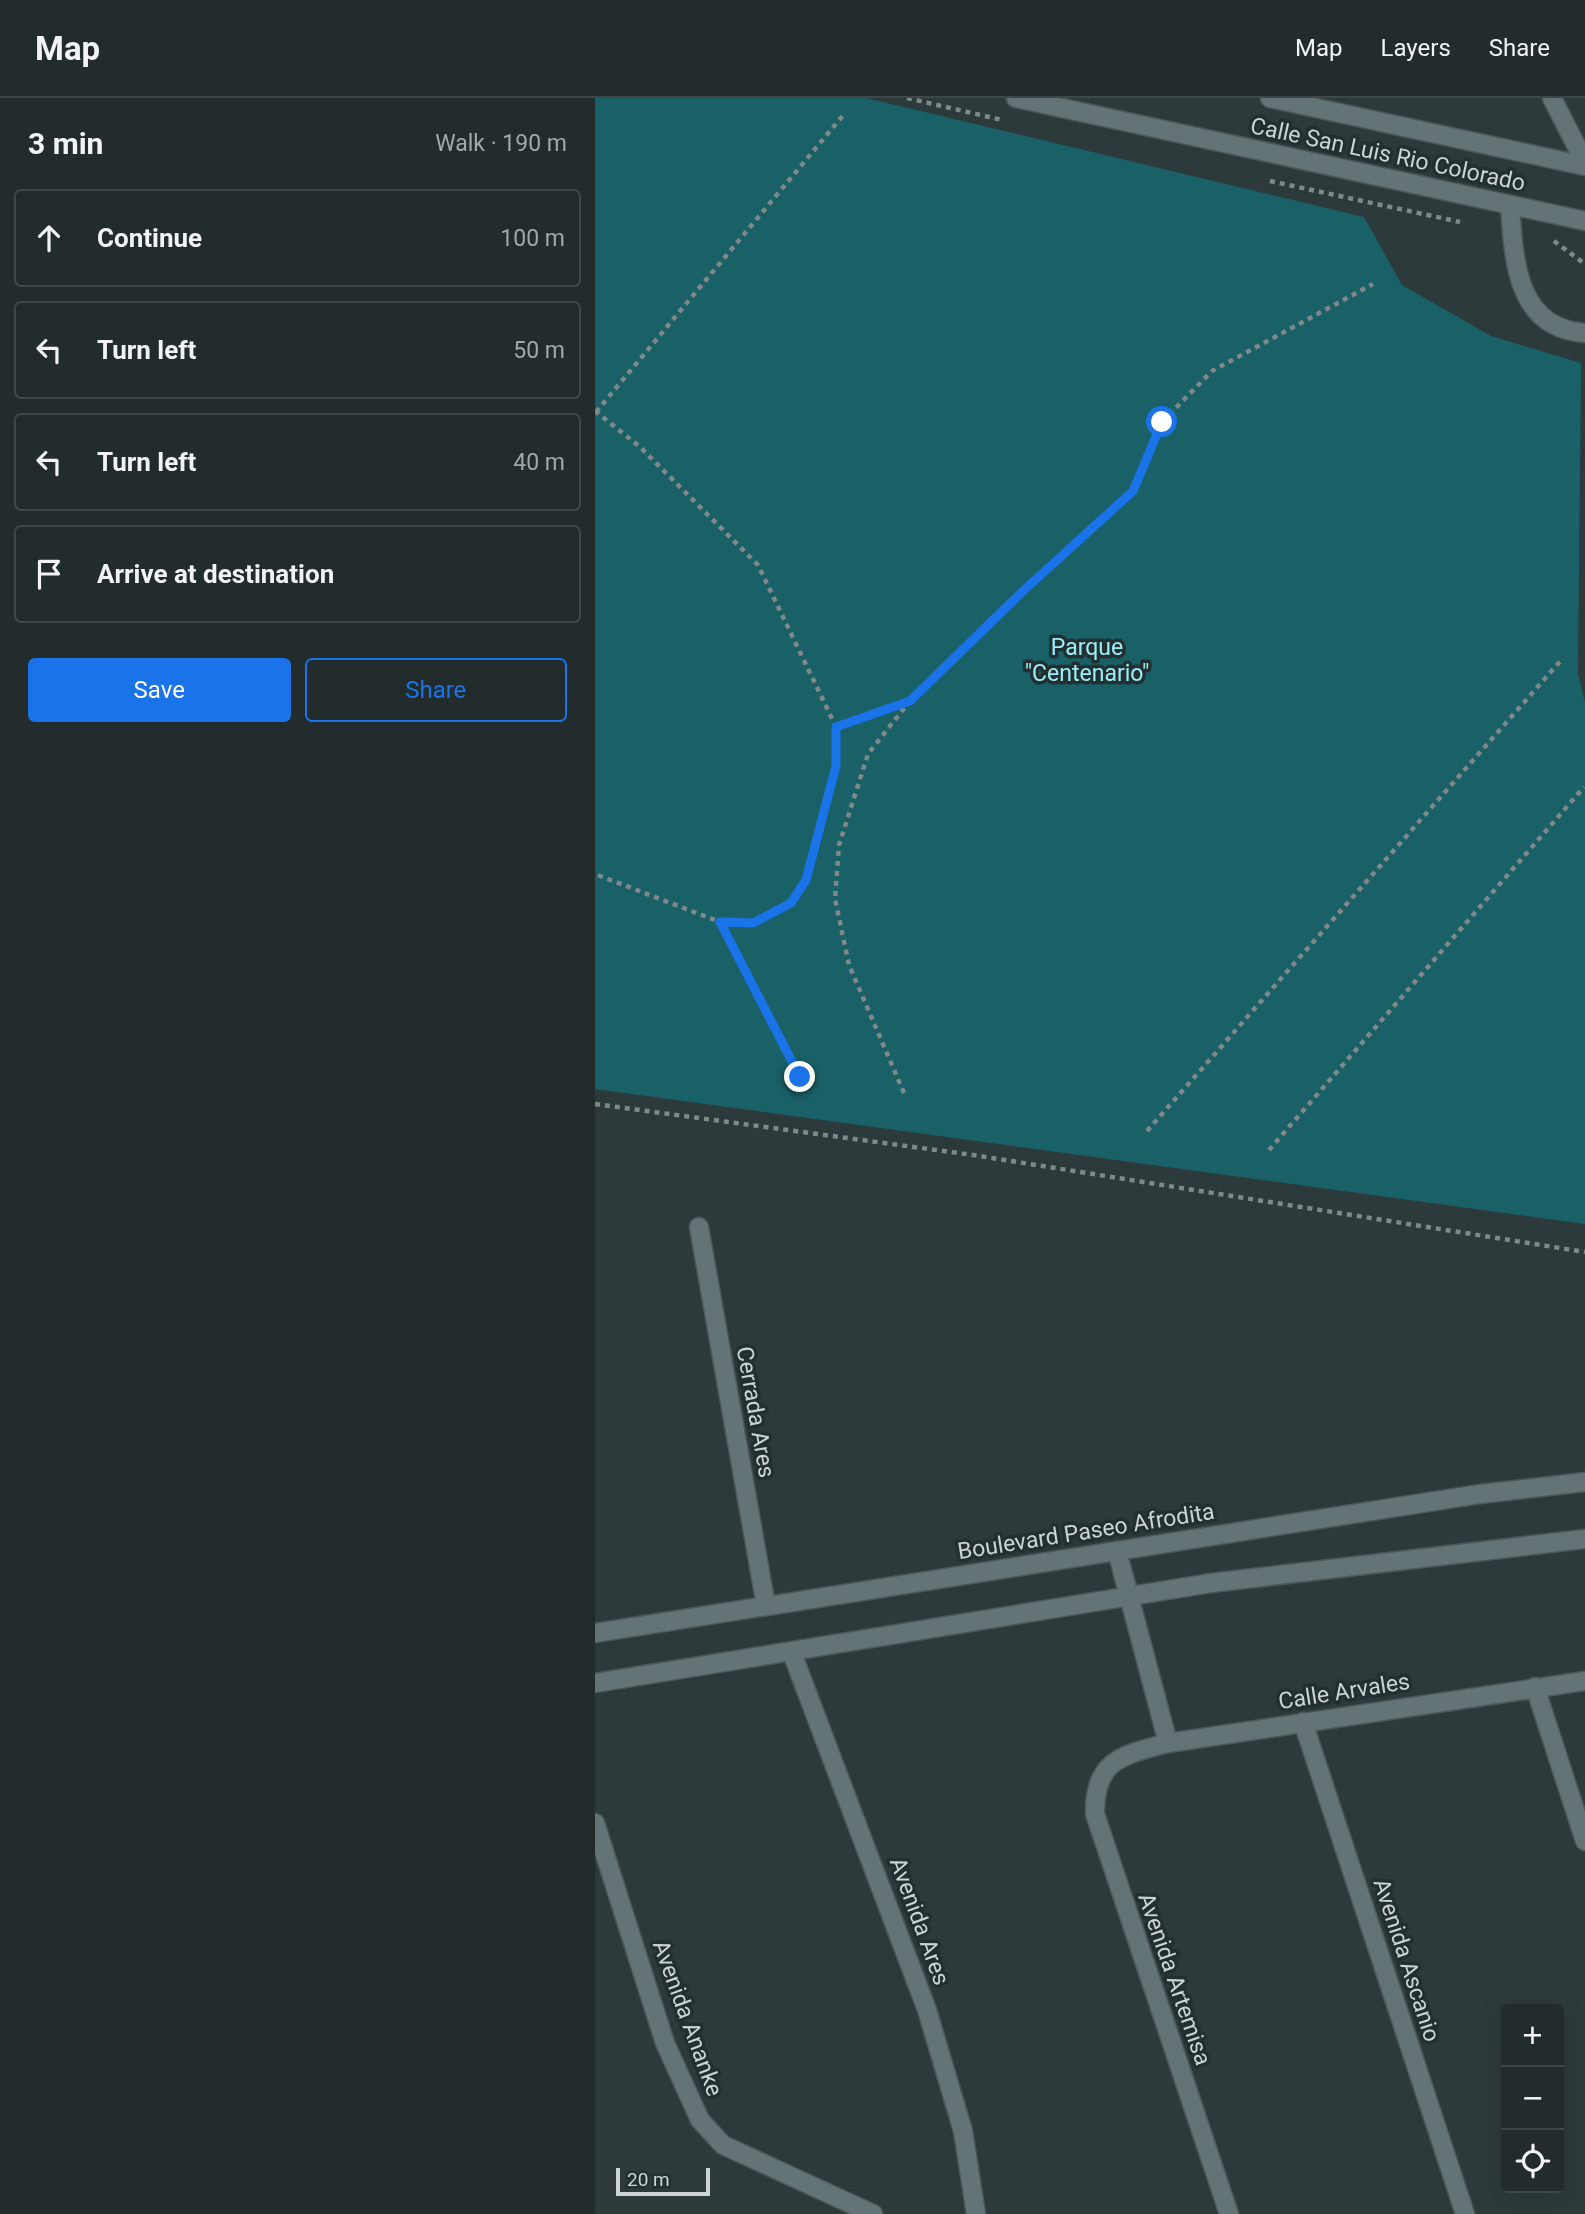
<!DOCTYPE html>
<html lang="en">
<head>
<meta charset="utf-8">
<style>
	body { margin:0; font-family:Roboto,sans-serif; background:#2e3839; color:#f1f3f6 }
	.controls { position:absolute; right:21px; bottom:21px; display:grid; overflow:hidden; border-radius:7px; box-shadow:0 7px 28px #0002 }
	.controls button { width:63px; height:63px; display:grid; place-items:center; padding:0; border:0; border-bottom:2px solid #3f4849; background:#222c2d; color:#f1f3f6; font:35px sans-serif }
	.scale { position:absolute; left:21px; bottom:18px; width:94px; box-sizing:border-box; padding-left:7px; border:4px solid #ccd4d5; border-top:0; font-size:19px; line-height:24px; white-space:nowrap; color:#ccd4d5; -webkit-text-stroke:5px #233032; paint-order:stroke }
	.stop { position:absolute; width:21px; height:21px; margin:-16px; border:5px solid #1a73e8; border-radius:50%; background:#fff }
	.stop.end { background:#1a73e8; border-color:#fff; box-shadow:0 2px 7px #0008 }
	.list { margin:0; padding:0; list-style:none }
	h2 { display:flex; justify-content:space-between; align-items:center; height:91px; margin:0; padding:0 28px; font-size:30px }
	h2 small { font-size:23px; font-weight:400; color:#a2a7aa }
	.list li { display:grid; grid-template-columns:46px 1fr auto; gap:21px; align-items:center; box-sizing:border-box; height:98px; margin:0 14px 14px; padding:0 14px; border:2px solid #3f4849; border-radius:7px }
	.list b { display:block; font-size:26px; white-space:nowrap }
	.list em { font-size:23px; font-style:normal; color:#a2a7aa }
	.actions { display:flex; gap:14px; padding:21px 28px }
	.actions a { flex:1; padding:16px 0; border:2px solid #1a73e8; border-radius:7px; text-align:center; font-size:24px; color:#1a73e8 }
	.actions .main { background:#1a73e8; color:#fff }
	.icon { flex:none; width:38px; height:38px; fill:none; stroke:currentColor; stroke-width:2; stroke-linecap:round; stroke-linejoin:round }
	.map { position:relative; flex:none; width:990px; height:2116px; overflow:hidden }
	header { display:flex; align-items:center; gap:42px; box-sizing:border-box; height:98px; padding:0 35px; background:#222c2d; border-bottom:2px solid #3f4849 }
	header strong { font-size:33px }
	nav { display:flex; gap:38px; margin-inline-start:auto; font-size:24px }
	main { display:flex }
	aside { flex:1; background:#222c2d }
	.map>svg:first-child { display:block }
	.green { fill:#1a6067 }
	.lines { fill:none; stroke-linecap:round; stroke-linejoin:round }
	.lane-casing { stroke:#4c5758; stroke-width:21 }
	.street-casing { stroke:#4c5758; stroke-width:21 }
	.secondary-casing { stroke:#4c5758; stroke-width:21 }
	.path { stroke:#7f898b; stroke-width:4.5; stroke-dasharray:5 5; stroke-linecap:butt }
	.lane { stroke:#647375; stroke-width:18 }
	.street { stroke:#647375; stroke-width:18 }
	.secondary { stroke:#647375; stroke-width:18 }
	.route { stroke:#1a73e8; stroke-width:9 }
	.labels { text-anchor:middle; stroke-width:7; stroke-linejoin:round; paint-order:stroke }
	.street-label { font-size:23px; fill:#ccd4d5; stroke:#233032 }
	.park-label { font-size:23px; fill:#9beef8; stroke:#233032 }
</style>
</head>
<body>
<header>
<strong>Map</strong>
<nav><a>Map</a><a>Layers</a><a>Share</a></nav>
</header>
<main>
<aside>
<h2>3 min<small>Walk · 190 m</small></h2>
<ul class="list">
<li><svg class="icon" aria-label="ahead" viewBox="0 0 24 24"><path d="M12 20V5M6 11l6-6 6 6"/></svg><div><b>Continue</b></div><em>100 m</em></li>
<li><svg class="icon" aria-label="left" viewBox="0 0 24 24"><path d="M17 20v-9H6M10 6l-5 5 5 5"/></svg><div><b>Turn left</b></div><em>50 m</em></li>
<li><svg class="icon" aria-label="left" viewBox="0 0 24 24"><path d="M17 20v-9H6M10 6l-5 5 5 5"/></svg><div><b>Turn left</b></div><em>40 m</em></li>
<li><svg class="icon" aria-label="arrive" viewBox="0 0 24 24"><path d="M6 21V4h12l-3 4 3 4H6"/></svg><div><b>Arrive at destination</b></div></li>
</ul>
<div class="actions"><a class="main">Save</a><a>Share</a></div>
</aside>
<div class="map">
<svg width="990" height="2116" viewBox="0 0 990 2116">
	<rect width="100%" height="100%" fill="#2d3a3c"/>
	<polygon class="green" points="0,0 271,0 769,119 807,187 896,238 986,265 983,576 990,604 990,1126 0,991"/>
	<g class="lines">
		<defs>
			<path id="lane" d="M915,108C919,160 920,230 990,235"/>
			<g id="street">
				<polyline points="957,0 990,65"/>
				<polyline points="104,1129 171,1508"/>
				<polyline points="522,1453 573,1645"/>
				<polyline points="197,1555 332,1912 368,2033 381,2116"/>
				<polyline points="940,1589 990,1743"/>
				<polyline points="708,1624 870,2116"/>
				<polyline points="0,1725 70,1945 105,2022 128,2047 278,2116"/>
				<path d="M634,2116L500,1716C499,1662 527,1657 573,1645L990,1583"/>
			</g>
			<g id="secondary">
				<polyline points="421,0 990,123"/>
				<polyline points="675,0 990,68"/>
				<polyline points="0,1535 885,1396 990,1384"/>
				<polyline points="0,1585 616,1485 990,1441"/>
			</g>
		</defs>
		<use href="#lane" class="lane-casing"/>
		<use href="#street" class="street-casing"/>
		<use href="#secondary" class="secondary-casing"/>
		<g class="path">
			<polyline points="312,0 407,22"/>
			<polyline points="675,83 865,124"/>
			<polyline points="959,143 990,166"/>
			<polyline points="0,313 44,348 163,467 241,629 241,668 231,712 210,782 196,805 158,825 125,824 0,776"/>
			<polyline points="1,314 250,15"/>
			<polyline points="241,629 315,603 428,493 538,393 567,324 617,273 778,186"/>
			<polyline points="126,825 205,979"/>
			<polyline points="309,995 254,867 240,801 244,747 273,656 314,604"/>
			<polyline points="0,1006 378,1057 990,1154"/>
			<polyline points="552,1033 968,560"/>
			<polyline points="674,1052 989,689"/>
		</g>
		<use href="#lane" class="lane"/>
		<use href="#street" class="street"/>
		<use href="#secondary" class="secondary"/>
	</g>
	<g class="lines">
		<polyline class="route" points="205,979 125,824 158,825 196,805 211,782 241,668 241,629 315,603 428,493 538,393 567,324"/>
	</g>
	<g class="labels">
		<g class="street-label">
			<text transform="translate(793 56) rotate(12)" y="8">Calle San Luis Rio Colorado</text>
			<text transform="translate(161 1314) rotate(80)" y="8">Cerrada Ares</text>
			<text transform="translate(491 1433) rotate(-9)" y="8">Boulevard Paseo Afrodita</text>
			<text transform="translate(749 1593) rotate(-9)" y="8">Calle Arvales</text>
			<text transform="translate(325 1823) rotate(70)" y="8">Avenida Ares</text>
			<text transform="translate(812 1862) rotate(72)" y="8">Avenida Ascanio</text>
			<text transform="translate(580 1881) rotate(71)" y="8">Avenida Artemisa</text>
			<text transform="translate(93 1920) rotate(70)" y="8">Avenida Ananke</text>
		</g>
		<g class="park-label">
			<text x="492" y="557">Parque<tspan x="492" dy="26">"Centenario"</tspan></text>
		</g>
	</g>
</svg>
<div class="controls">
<button>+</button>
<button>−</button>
<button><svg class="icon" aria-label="locate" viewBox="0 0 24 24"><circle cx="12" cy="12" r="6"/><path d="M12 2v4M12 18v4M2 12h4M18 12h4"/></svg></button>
</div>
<div class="scale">20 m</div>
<div class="stop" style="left:567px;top:324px"></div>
<div class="stop end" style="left:205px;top:979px"></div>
</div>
</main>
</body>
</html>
